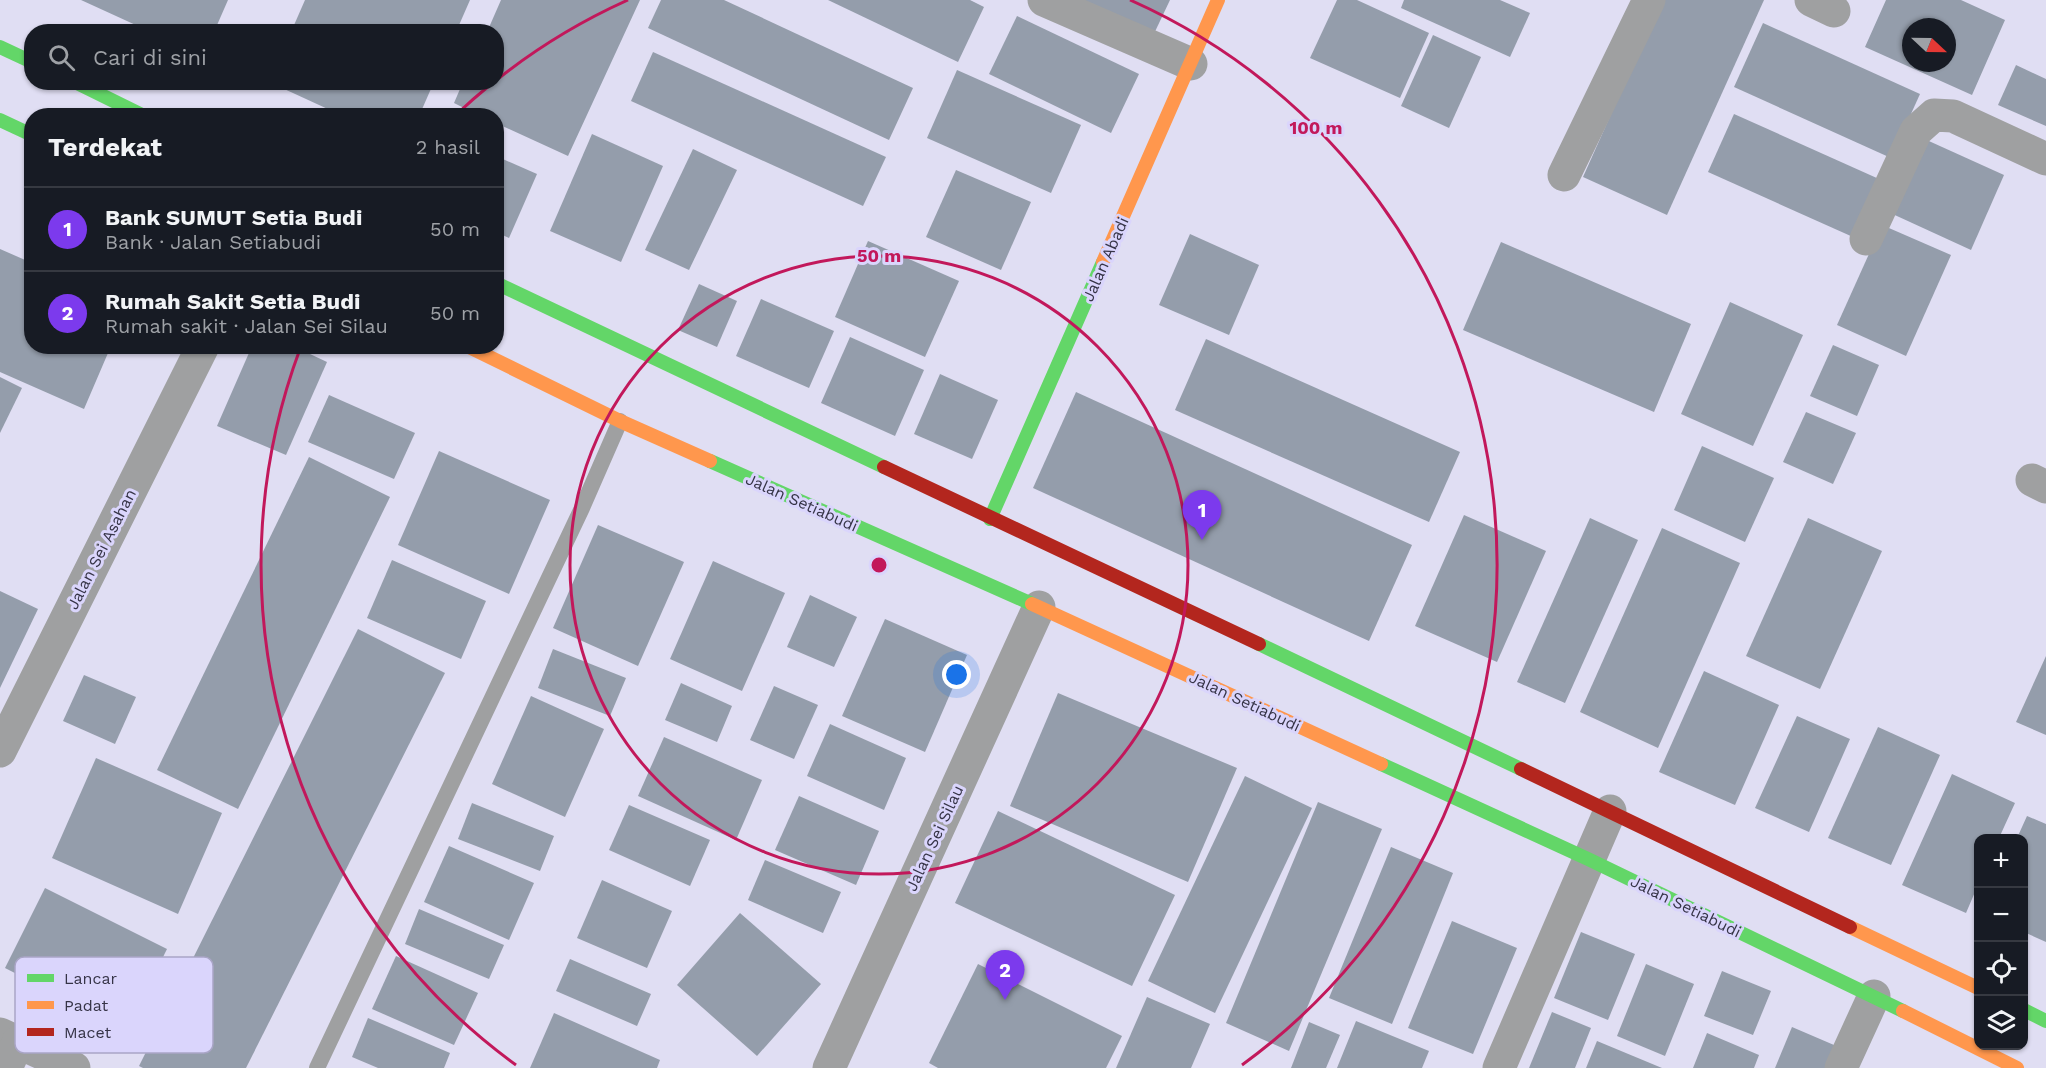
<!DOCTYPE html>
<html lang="id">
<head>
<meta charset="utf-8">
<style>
	body { margin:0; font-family:"Work Sans",sans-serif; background:#242831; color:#f1f3f6 }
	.controls { position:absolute; right:18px; bottom:18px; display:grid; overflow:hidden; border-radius:12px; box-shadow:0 2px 4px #0004 }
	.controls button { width:54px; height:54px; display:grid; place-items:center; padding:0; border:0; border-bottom:2px solid #363941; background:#171b24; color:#f1f3f6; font:30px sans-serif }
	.compass { position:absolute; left:1902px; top:18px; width:54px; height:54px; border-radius:50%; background:#171b24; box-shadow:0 2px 4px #0004; rotate:112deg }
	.you { position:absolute; left:957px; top:675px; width:21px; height:21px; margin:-15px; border:4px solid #fff; border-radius:50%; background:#1a73e8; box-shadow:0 0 0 9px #1a73e833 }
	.badge { display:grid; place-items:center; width:39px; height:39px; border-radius:50%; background:#7c3aed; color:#fff; font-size:20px; font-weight:700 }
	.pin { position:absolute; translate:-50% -50px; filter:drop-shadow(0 2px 3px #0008) }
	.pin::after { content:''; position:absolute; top:32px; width:21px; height:18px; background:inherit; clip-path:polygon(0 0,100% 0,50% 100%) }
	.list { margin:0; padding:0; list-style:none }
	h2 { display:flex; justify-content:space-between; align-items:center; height:78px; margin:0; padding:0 24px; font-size:26px }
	h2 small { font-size:20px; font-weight:400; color:#9ea1a6 }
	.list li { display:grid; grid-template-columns:39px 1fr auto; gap:18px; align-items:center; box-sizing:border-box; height:84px; padding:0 24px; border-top:2px solid #363941 }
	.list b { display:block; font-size:22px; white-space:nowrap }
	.list p { margin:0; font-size:20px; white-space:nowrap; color:#9ea1a6 }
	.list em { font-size:20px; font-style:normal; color:#9ea1a6 }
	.icon { flex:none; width:33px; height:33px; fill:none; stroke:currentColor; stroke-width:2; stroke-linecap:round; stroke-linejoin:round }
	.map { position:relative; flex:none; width:2046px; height:1068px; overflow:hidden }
	.search { position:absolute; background:#171b24; box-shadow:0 2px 4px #0004; left:24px; top:24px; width:480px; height:66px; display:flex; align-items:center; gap:15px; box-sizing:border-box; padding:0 21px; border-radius:24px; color:#9ea1a6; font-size:22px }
	.panel { position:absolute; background:#171b24; box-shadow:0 2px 4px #0004; left:24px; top:108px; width:480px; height:246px; border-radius:24px }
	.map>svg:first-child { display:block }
	.building { fill:#949dab; fill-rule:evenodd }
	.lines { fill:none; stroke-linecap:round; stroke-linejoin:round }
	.lane { stroke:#9fa0a1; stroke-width:16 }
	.street { stroke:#9fa0a1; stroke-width:33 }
	.fast { stroke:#63d668; stroke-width:14 }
	.slow { stroke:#ff974d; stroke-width:14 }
	.jam { stroke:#b3261e; stroke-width:14 }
	.ring { fill:none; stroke:#c2185b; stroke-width:3 }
	.labels { text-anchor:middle; stroke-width:6; stroke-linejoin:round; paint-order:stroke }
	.street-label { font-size:16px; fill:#363447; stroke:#dad5fc }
	.key { fill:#dad5fc; stroke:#a9a5c6; stroke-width:1.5 }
	.key-label { font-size:16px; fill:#363447 }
	.centre { fill:#c2185b; stroke:#dad5fc; stroke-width:3 }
	.ring-label { font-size:18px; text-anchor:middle; font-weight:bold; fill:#c2185b; stroke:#dad5fc; stroke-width:6; stroke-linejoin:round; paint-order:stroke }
</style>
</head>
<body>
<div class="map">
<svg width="2046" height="1068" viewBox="0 0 2046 1068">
	<rect width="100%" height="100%" fill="#e0def3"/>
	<g class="building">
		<polygon points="81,0 228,0 214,32 151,32"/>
		<polygon points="305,0 470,0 456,32 291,32"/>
		<polygon points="501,0 640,0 568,156 496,123 496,116 480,116 454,103 463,82 496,82 496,32 487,32"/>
		<polygon points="661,0 724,0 913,88 889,140 648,28"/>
		<polygon points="828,0 970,0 984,7 958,62"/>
		<polygon points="1068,0 1170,0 1151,40"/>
		<polygon points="1337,0 1357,0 1429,33 1400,98 1310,58"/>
		<polygon points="1404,0 1500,0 1530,13 1510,57 1401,8"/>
		<polygon points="1662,0 1764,0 1667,215 1583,177"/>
		<path d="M1886,0H1961L2005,20L1972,95L1865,47ZM1911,27H1947V63H1911Z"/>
		<polygon points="1017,16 1139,74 1111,133 989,74"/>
		<polygon points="1763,23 1920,94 1891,158 1734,87"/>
		<polygon points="1433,35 1481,57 1449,128 1401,106"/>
		<polygon points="653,52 886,157 863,206 631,101"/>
		<polygon points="2016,65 2046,79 2046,126 1998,105"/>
		<polygon points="957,70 1081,125 1051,193 927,138"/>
		<polygon points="269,82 434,82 419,116 343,116"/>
		<polygon points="1734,114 1879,179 1853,237 1708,172"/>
		<polygon points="592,134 663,166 621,262 550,231"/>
		<polygon points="1920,137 2004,175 1971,250 1886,211"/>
		<polygon points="693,149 737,170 689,270 645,250"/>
		<polygon points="496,156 537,174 509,238 496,232"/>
		<polygon points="956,170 1031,202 1001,270 926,237"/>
		<polygon points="1882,225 1951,255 1906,356 1837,325"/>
		<polygon points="1190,234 1259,265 1229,335 1159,305"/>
		<polygon points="868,241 959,281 925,357 835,317"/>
		<polygon points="1501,242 1691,324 1654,412 1463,330"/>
		<polygon points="0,249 32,263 32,346 111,346 84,409 0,372"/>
		<polygon points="699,284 737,301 717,347 678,330"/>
		<polygon points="761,299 834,331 809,388 736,356"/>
		<polygon points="1730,302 1803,335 1753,446 1681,414"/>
		<polygon points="850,337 924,370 895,436 821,403"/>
		<polygon points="1206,339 1460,452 1429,522 1175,410"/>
		<polygon points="1833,345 1879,365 1857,416 1810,396"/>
		<polygon points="252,346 293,346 327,362 286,455 217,426"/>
		<polygon points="940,374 998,400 972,459 914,434"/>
		<polygon points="0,377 22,388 0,433"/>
		<polygon points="1076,392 1412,545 1369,641 1033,488"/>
		<polygon points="329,395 415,433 394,479 308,442"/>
		<polygon points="1806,412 1856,433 1833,484 1783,462"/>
		<polygon points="1702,446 1774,478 1745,542 1674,510"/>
		<polygon points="439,451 550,500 509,594 398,545"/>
		<polygon points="309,457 390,497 238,809 157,770"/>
		<polygon points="1464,515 1546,551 1497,662 1415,626"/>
		<polygon points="1590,518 1638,540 1565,703 1517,682"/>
		<polygon points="1808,518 1882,551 1820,689 1746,656"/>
		<polygon points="598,525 684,562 638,666 553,628"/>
		<polygon points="1662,528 1740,563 1658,748 1580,712"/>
		<polygon points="392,560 486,601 461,659 367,618"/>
		<polygon points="713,561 785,593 742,691 670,659"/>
		<polygon points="0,591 38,609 0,688"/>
		<polygon points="810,595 857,617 834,667 787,647"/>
		<polygon points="885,619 967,655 925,752 842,716"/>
		<polygon points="358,629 445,673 246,1068 143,1068 139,1066"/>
		<polygon points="553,649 626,678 610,716 538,688"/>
		<polygon points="2046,656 2046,735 2016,722"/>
		<polygon points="1704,671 1779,705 1735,805 1659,772"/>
		<polygon points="84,675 136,697 115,744 63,721"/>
		<polygon points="681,683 732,706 717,742 665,720"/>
		<polygon points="774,686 818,705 794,759 750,740"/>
		<polygon points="1058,693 1237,768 1188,882 1010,806"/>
		<polygon points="531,696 604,729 565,817 492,784"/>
		<polygon points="1797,716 1850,739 1809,832 1755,808"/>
		<polygon points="830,724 906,758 884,810 807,776"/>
		<polygon points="1878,727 1940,755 1891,865 1828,838"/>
		<polygon points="664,737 762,780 736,840 638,796"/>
		<polygon points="96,758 222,813 178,914 52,858"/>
		<polygon points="1952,774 2015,803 1999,838 1978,838 1978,885 1966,913 1902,885"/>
		<polygon points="1245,776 1312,808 1215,1013 1148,981"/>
		<polygon points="799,796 879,831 856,885 775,850"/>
		<polygon points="1318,802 1382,829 1289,1051 1226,1023"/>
		<polygon points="472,803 554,836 540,871 458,839"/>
		<polygon points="629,805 710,840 690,886 609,850"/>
		<polygon points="998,811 1175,895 1132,986 955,903"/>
		<polygon points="2027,816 2046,824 2046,942 2024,932 2024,838 2017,838"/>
		<polygon points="449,846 534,883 509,940 424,902"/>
		<polygon points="1391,847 1453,873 1392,1024 1329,998"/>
		<polygon points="765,860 841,892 823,933 748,900"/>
		<polygon points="602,880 672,911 647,968 577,938"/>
		<polygon points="45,888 167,949 127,1030 5,968"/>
		<polygon points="419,909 504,945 489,979 405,944"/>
		<polygon points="740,913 821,984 757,1056 677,985"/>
		<polygon points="1452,921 1517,948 1473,1054 1408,1028"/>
		<polygon points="1581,932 1635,954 1608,1020 1554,998"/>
		<polygon points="396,956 478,993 454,1045 372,1009"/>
		<polygon points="570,959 651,994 637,1026 556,991"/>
		<polygon points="978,964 1122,1036 1106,1068 938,1068 929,1063"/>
		<polygon points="1646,964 1694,984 1665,1056 1617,1036"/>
		<polygon points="1722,971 1771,991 1753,1035 1704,1016"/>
		<polygon points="1147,997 1210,1024 1191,1068 1116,1068"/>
		<polygon points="1552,1012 1591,1028 1575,1068 1529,1068"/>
		<polygon points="554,1013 660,1060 657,1068 530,1068"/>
		<polygon points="368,1018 450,1053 444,1068 378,1068 352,1057"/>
		<polygon points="1356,1021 1429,1051 1422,1068 1337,1068"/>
		<polygon points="1309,1022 1340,1035 1326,1068 1291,1068"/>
		<polygon points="1792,1027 1841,1048 1833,1068 1775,1068"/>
		<polygon points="1707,1033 1759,1055 1754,1068 1693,1068"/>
		<polygon points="1597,1041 1662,1068 1586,1068"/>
	</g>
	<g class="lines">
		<polyline class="lane" points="317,1068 582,508 620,421"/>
		<g class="street">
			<polyline points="1044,0 1191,64"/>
			<polyline points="1811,0 1834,11"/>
			<polyline points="1564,175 1649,0"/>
			<polyline points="1866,239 1916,131 1934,115 1953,116 2046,159"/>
			<polyline points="2032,480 2046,487"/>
			<polyline points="0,751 203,346"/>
			<polyline points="0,1034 74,1068"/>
			<polyline points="6,1068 18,1042"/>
			<polyline points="829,1068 1039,607"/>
			<polyline points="1499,1068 1610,811"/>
			<polyline points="1841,1068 1874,996"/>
		</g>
		<g class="fast">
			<polyline points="0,47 32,62"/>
			<polyline points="75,82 144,116"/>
			<polyline points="0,120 32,135"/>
			<polyline points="496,283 884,467"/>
			<polyline points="710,461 1032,604"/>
			<polyline points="990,519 1103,262"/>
			<polyline points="1259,644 1521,769"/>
			<polyline points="1381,764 1588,859 1903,1011"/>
			<polyline points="2024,1010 2046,1021"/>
		</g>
		<g class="slow">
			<polyline points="1103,262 1218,0"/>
			<polyline points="467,346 620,421 710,461"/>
			<polyline points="1032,604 1381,764"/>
			<polyline points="1850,927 1978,988"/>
			<polyline points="1903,1011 2017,1068"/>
		</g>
		<g class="jam">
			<polyline points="884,467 1259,644"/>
			<polyline points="1521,769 1850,927"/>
		</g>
	</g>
	<g class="ring">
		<circle cx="879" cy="565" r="309"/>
		<path d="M516 1065A618 618 0 0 1 300 349M458 113A618 618 0 0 1 490 85M499 78A618 618 0 0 1 628 0M1130 0A618 618 0 0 1 1242 1065"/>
	</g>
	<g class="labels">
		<g class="street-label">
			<text transform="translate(1105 259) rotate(-66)" y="6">Jalan Abadi</text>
			<text transform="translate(802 502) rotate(24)" y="6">Jalan Setiabudi</text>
			<text transform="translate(101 549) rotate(-63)" y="6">Jalan Sei Asahan</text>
			<text transform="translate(1245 701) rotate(25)" y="6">Jalan Setiabudi</text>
			<text transform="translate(934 838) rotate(-65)" y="6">Jalan Sei Silau</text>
			<text transform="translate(1686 906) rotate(26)" y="6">Jalan Setiabudi</text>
		</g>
	</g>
	<rect x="15" y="957" width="198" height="96" rx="9" class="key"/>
	<rect x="27" y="974" width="27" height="8" fill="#63d668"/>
	<rect x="27" y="1001" width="27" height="8" fill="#ff974d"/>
	<rect x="27" y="1028" width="27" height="8" fill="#b3261e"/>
	<g class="key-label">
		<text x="64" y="984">Lancar</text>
		<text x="64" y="1011">Padat</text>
		<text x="64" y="1038">Macet</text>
	</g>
	<circle cx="879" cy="565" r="9" class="centre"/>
	<g class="ring-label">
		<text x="1316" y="134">100 m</text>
		<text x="879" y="262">50 m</text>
	</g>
</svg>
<div class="controls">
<button>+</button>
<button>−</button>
<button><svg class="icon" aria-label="locate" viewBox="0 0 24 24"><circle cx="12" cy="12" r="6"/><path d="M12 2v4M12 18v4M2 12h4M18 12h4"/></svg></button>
<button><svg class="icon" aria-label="layers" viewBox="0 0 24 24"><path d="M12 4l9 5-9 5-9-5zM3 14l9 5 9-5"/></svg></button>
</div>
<svg class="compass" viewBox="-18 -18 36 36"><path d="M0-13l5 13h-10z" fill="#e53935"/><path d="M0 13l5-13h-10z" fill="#9ea1a6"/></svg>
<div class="you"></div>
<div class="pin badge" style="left:1202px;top:540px">1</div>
<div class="pin badge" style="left:1005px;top:1000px">2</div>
<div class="search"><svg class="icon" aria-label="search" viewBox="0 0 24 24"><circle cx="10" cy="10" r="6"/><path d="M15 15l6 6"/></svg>Cari di sini</div>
<section class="panel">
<h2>Terdekat<small>2 hasil</small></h2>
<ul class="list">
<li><span class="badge">1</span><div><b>Bank SUMUT Setia Budi</b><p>Bank · Jalan Setiabudi</p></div><em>50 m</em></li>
<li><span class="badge">2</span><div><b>Rumah Sakit Setia Budi</b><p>Rumah sakit · Jalan Sei Silau</p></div><em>50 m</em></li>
</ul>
</section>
</div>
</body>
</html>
